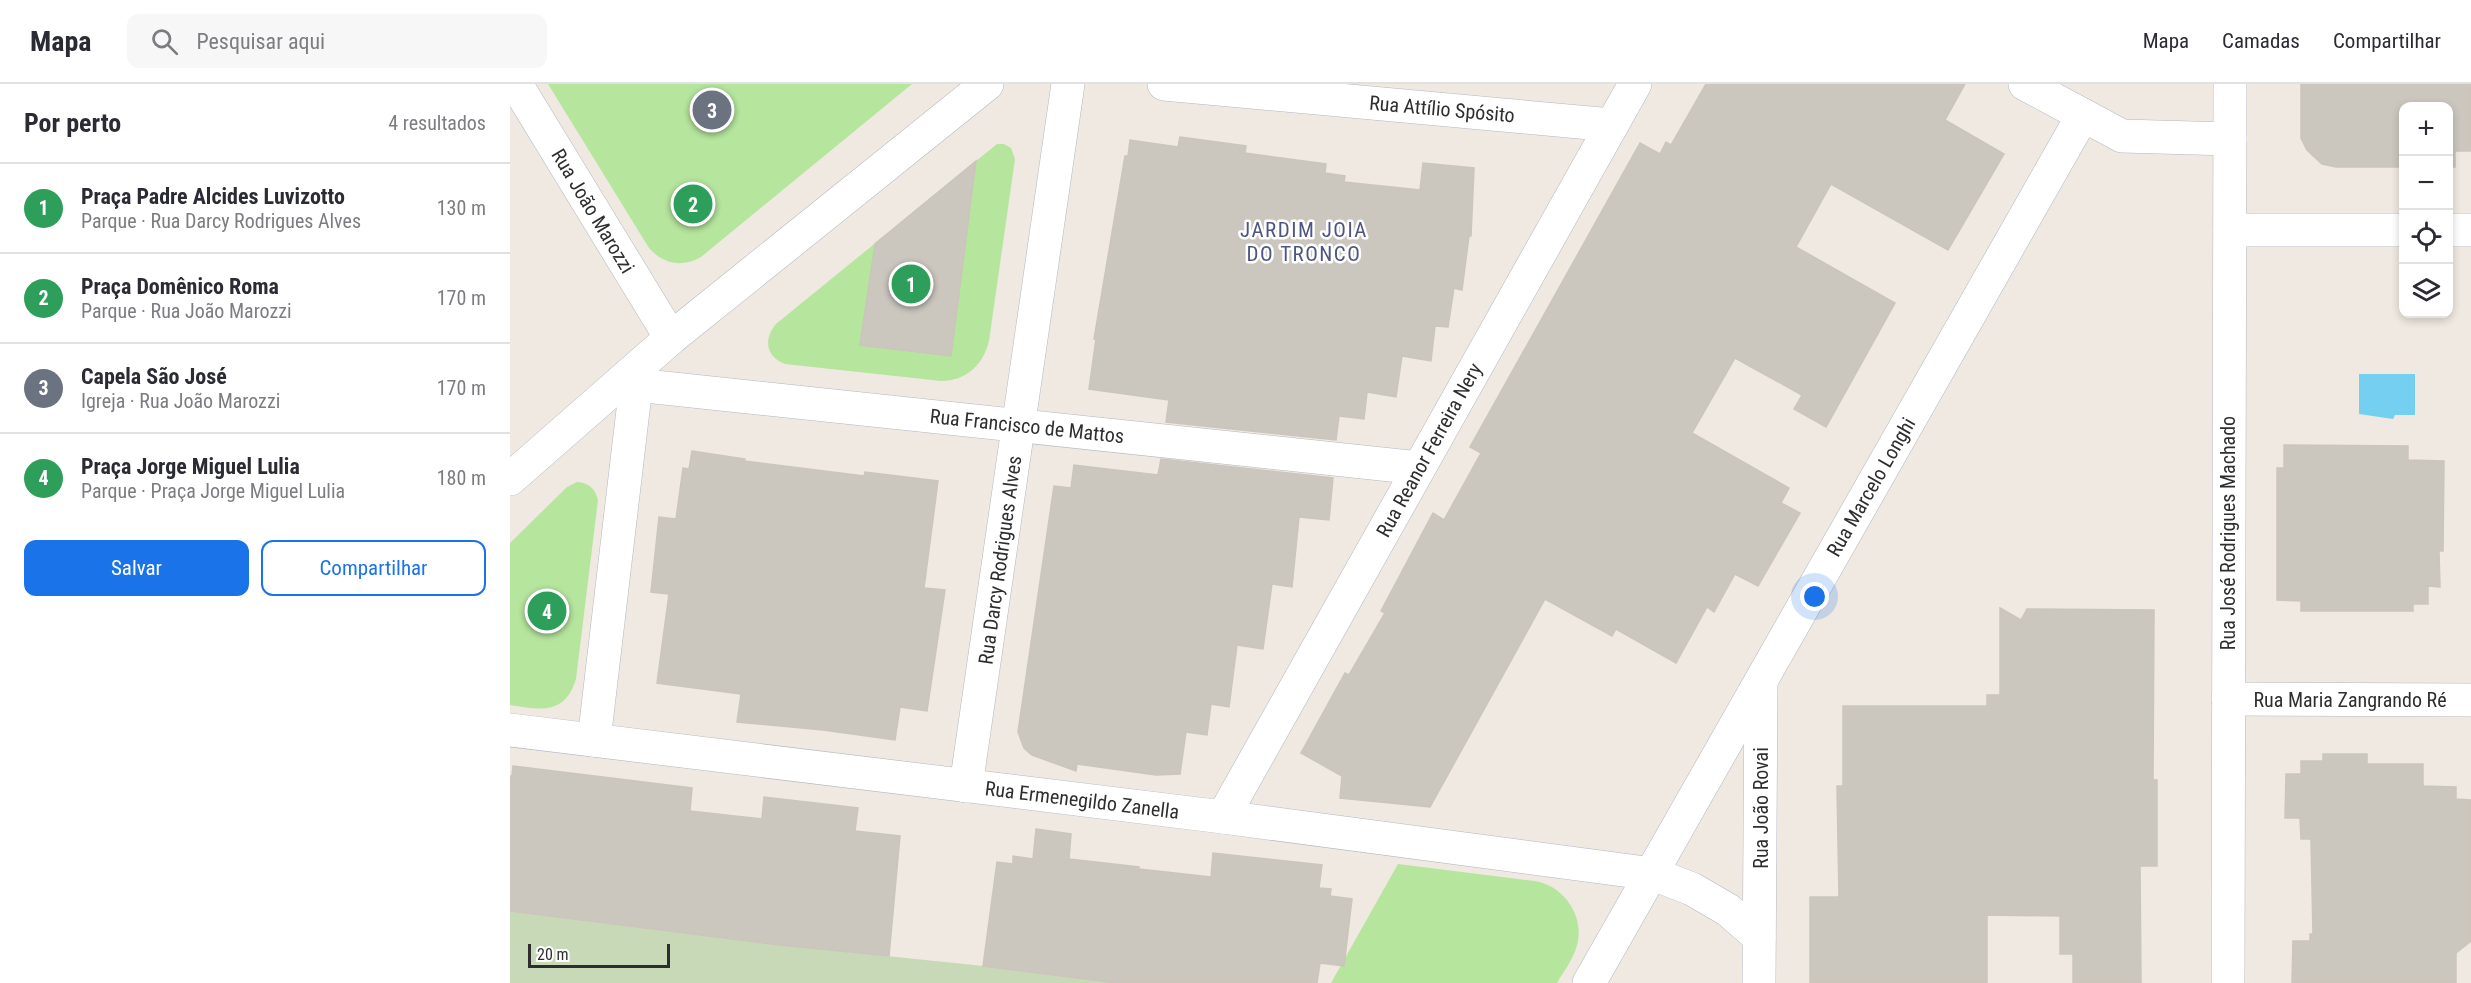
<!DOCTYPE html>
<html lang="pt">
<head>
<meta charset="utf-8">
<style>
	body { margin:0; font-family:"Roboto Condensed",sans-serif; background:#f7f7f7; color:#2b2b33 }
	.controls { position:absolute; right:18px; top:18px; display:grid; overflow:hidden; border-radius:12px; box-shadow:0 3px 9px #0003 }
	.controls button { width:54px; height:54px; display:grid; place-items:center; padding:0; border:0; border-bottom:2px solid #e1e1e2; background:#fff; color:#2b2b33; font:30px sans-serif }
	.scale { position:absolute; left:18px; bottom:15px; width:142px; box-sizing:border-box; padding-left:6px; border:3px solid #2e2e2e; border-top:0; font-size:16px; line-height:21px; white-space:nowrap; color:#2e2e2e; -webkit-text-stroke:4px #fff; paint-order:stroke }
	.you { position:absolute; left:1305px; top:513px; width:21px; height:21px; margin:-15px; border:4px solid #fff; border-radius:50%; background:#1a73e8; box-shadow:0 0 0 9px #1a73e833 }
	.badge { display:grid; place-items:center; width:39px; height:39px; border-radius:50%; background:#1a73e8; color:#fff; font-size:20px; font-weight:700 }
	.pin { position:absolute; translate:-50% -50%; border:3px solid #fff; box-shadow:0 2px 6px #0006 }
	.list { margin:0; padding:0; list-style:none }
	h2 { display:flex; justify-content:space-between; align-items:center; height:78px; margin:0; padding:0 24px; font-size:26px }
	h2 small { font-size:20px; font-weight:400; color:#7c7c81 }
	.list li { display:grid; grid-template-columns:39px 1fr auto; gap:18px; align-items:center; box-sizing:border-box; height:90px; padding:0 24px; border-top:2px solid #e1e1e2 }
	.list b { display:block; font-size:22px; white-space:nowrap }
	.list p { margin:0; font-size:20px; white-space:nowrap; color:#7c7c81 }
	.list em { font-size:20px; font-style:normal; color:#7c7c81 }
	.actions { display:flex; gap:12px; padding:18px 24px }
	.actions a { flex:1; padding:14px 0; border:2px solid #1a73e8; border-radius:12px; text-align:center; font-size:21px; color:#1a73e8 }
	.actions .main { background:#1a73e8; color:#fff }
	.icon { flex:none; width:33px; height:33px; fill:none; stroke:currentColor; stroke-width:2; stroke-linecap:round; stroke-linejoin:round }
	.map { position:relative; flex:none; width:1961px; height:899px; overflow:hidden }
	header { display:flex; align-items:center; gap:36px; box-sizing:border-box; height:84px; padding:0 30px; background:#fff; border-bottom:2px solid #e1e1e2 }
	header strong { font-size:28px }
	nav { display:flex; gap:33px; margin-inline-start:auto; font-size:21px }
	.search { width:420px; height:54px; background:#f7f7f7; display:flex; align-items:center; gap:15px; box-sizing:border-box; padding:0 21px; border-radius:12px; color:#7c7c81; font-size:22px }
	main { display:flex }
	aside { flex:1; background:#fff }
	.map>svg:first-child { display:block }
	.green { fill:#b6e59e }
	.cemetery { fill:#c8d9b8 }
	.water { fill:#75cff0 }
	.building { fill:#cbc7bf; stroke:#cbc5ba; stroke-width:1.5 }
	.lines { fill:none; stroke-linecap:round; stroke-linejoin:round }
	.street-casing { stroke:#b4b7c1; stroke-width:34 }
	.secondary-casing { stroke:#b4b7c1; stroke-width:34 }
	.street { stroke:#fff; stroke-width:33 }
	.secondary { stroke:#fff; stroke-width:33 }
	.labels { text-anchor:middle; stroke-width:5; stroke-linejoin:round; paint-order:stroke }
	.street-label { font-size:20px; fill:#2e2e2e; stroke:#fff }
	.neighbourhood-label { font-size:21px; letter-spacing:1.5px; fill:#4d5680; stroke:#fff }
</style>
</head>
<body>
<header>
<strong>Mapa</strong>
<div class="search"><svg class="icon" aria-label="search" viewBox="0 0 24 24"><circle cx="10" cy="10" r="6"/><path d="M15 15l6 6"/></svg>Pesquisar aqui</div>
<nav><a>Mapa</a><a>Camadas</a><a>Compartilhar</a></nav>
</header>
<main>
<aside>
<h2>Por perto<small>4 resultados</small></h2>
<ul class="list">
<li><span class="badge" style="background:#2e9e5b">1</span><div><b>Praça Padre Alcides Luvizotto</b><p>Parque · Rua Darcy Rodrigues Alves</p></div><em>130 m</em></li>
<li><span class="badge" style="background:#2e9e5b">2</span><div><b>Praça Domênico Roma</b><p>Parque · Rua João Marozzi</p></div><em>170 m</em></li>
<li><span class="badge" style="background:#6b7280">3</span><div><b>Capela São José</b><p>Igreja · Rua João Marozzi</p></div><em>170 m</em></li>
<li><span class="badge" style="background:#2e9e5b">4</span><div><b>Praça Jorge Miguel Lulia</b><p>Parque · Praça Jorge Miguel Lulia</p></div><em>180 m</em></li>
</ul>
<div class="actions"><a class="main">Salvar</a><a>Compartilhar</a></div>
</aside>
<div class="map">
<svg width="1961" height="899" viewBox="0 0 1961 899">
	<rect width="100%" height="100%" fill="#efe9e1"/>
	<g class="green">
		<path d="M38,0H402L191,173C172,184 153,180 139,164Z"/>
		<path d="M487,60H494L501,64L505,75L479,257C473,281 456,297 431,297L275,280C256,273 253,255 266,240Z"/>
		<path d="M67,398C79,399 85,404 88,416L66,595C55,631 31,626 0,621V459L57,403Z"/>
		<path d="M888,780L1025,797C1054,802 1075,832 1067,861C1064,874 1054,887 1047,899H821Z"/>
	</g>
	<polygon class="cemetery" points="0,827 269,861 464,881 611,899 0,899"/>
	<polygon class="water" points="1849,290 1905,290 1905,331 1885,331 1883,335 1849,330"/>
	<g class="building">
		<polygon points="1196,0 1455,0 1435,36 1494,70 1438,166 1321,100 1286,163 1385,219 1316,343 1284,325 1292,311 1225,274 1182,349 1279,404 1271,419 1290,429 1248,502 1225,490 1204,528 1197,523 1166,579 1106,545 1102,552 1035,515 920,723 830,714 832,692 791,669 835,589 839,591 875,529 871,527 923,429 934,436 971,369 960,363 1130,59 1150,70 1156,58 1161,61"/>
		<polygon points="1791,0 1961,0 1961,67 1945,67 1945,83 1938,83 1938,22 1893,22 1893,83 1826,83 1812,80 1797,66 1791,54"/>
		<polygon points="670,53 736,62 735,69 816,80 815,89 835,92 834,98 910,106 913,79 964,84 961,152 959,152 952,206 944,204 938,243 925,242 921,277 892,272 886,313 857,308 854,335 829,332 826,356 656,338 659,316 579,305 586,255 584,255 615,72 618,72 620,56 668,63"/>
		<polygon points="466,77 441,272 350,261 365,160"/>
		<polygon points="1774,361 1898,362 1898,376 1934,377 1933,467 1929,467 1930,503 1918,502 1918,520 1903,520 1903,527 1791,527 1791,517 1767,516 1767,384 1774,384"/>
		<polygon points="182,367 235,375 234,377 354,392 355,388 428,397 414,504 435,506 417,627 390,623 385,656 313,646 227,638 231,610 147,599 159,510 141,508 149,433 166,435 173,384 179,385"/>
		<polygon points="651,375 823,394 819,436 789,433 782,503 762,500 753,565 727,561 719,623 701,620 697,651 676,648 670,690 646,691 567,680 566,687 522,671 514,664 508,648 544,402 561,404 564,381 648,391"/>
		<polygon points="1490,524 1511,536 1517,525 1644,526 1643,696 1647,696 1647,782 1630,782 1631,899 1563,899 1563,870 1550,870 1550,832 1477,831 1477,899 1300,899 1300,813 1329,813 1327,702 1333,702 1333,622 1477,622 1477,611 1490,611"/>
		<polygon points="1813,670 1857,670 1857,680 1913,680 1913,702 1946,703 1946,715 1961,716 1961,857 1946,869 1946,899 1782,899 1783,857 1800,857 1800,850 1803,850 1801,755 1791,755 1790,734 1775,734 1776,690 1791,690 1791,677 1813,677"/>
		<polygon points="3,682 182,704 180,727 252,735 254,713 348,724 345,747 390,752 379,872 269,861 0,827 0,692 2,692"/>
		<polygon points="526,745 561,750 559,775 629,783 629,785 701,793 703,769 812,781 809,804 821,805 820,812 842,815 834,882 810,879 807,899 607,899 473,882 487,778 503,780 503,772 523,775"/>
	</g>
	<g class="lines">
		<defs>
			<g id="street">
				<polyline points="6,0 161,254"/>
				<polyline points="654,0 1102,41"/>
				<polyline points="1515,0 1612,52 1720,55"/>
				<polyline points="1720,146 1894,146"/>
				<polyline points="1938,146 1961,146"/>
				<polyline points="126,301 909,384"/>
				<polyline points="1718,615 1961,616"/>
				<polyline points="0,646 713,733 1143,790 1182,805 1218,826 1249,853"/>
				<polyline points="84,656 126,301 118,292"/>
				<polyline points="456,702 558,0"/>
				<polyline points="713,733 1125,0"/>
				<polyline points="1079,899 1573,31"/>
				<polyline points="1249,899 1251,598"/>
				<polyline points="1718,899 1720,0"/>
			</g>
			<polyline id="secondary" points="0,395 161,254 477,0"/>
		</defs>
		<use href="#street" class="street-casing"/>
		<use href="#secondary" class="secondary-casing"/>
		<use href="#street" class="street"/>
		<use href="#secondary" class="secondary"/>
	</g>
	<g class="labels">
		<g class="street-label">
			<text transform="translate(932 25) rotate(5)" y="7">Rua Attílio Spósito</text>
			<text transform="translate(83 127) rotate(59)" y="7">Rua João Marozzi</text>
			<text transform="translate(517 342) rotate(6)" y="7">Rua Francisco de Mattos</text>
			<text transform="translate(919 366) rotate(-61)" y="7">Rua Reanor Ferreira Nery</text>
			<text transform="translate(1361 403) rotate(-60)" y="7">Rua Marcelo Longhi</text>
			<text transform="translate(1718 449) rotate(-90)" y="7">Rua José Rodrigues Machado</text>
			<text transform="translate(490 476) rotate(-82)" y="7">Rua Darcy Rodrigues Alves</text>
			<text x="1840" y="623">Rua Maria Zangrando Ré</text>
			<text transform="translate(572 716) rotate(7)" y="7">Rua Ermenegildo Zanella</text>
			<text transform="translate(1251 724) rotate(-90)" y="7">Rua João Rovai</text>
		</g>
		<g class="neighbourhood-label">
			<text x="794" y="153">JARDIM JOIA<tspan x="794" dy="24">DO TRONCO</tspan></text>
		</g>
	</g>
</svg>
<div class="controls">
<button>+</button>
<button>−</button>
<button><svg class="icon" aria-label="locate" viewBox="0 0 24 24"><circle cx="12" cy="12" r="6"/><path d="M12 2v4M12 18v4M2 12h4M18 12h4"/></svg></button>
<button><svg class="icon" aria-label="layers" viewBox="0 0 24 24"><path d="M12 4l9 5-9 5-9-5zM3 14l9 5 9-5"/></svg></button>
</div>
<div class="scale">20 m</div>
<div class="you"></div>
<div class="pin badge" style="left:401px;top:200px;background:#2e9e5b">1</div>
<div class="pin badge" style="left:183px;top:120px;background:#2e9e5b">2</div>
<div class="pin badge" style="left:202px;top:26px;background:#6b7280">3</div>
<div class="pin badge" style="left:37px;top:527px;background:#2e9e5b">4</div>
</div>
</main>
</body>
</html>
